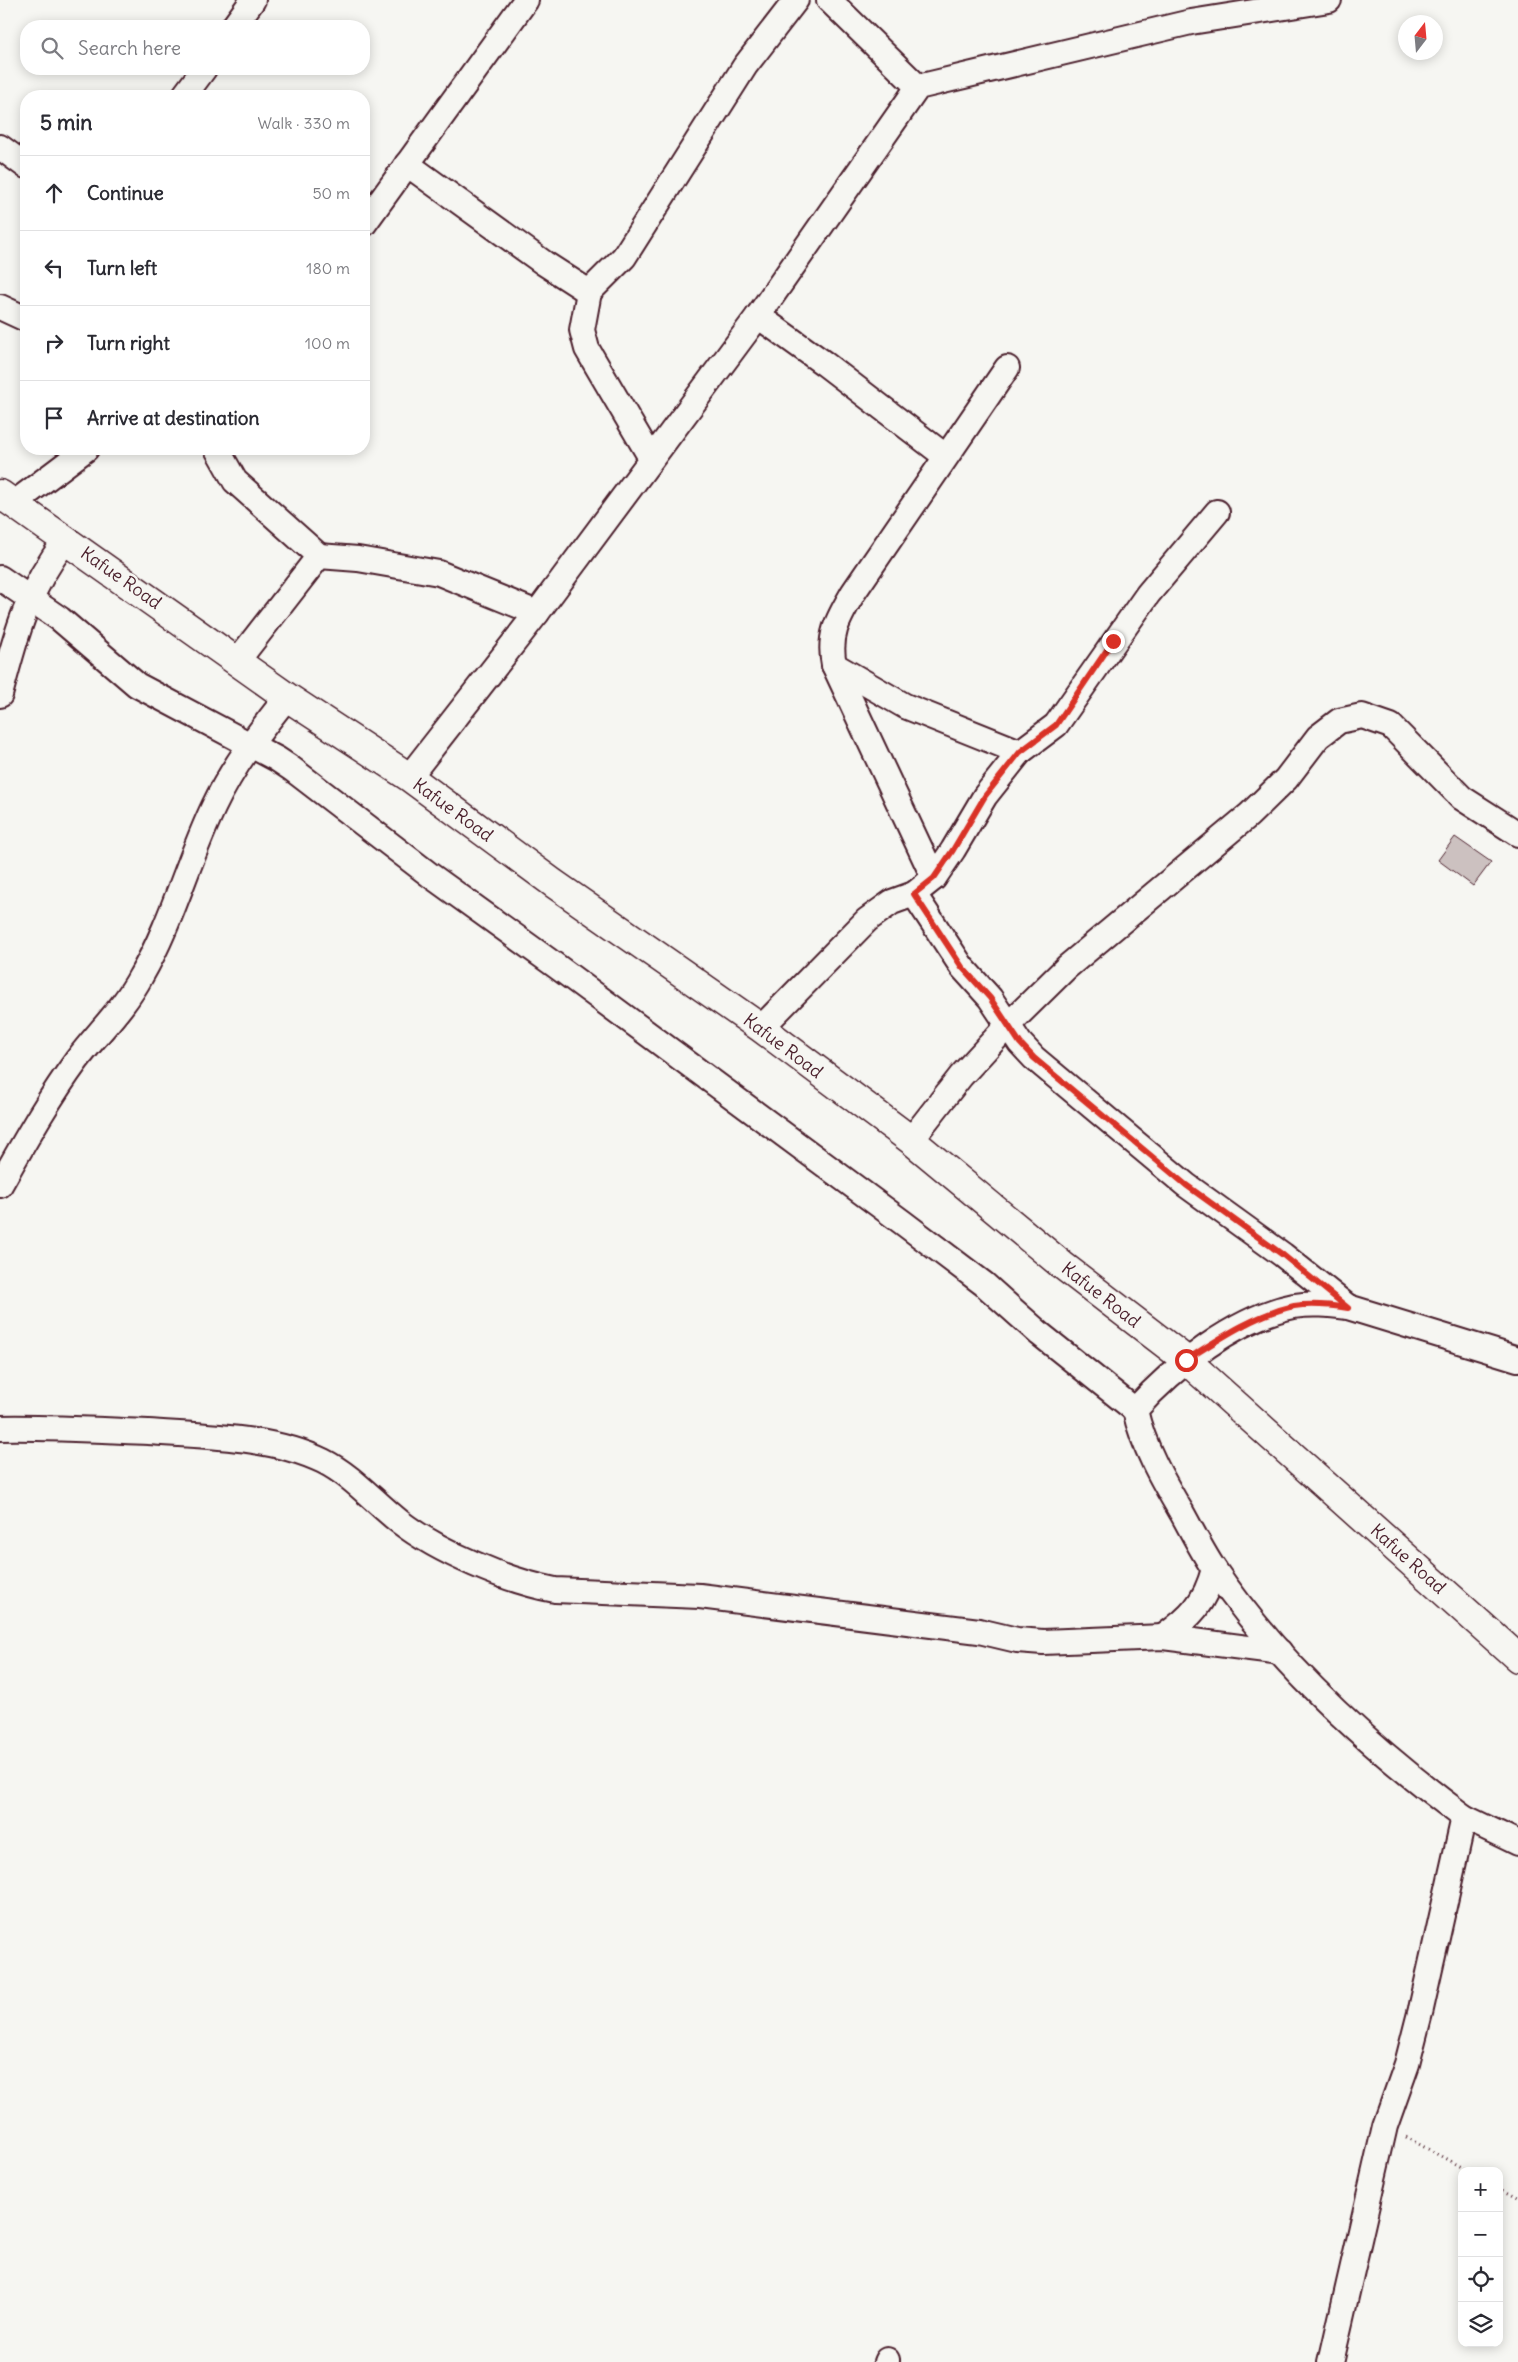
<!DOCTYPE html>
<html lang="en">
<head>
<meta charset="utf-8">
<style>
	body { margin:0; font-family:Delius,sans-serif; background:#f2f2f3; color:#2b2b33 }
	.controls { position:absolute; right:15px; bottom:15px; display:grid; overflow:hidden; border-radius:10px; box-shadow:0 2px 12px #0003 }
	.controls button { width:45px; height:45px; display:grid; place-items:center; padding:0; border:0; border-bottom:1px solid #e1e1e2; background:#fff; color:#2b2b33; font:25px sans-serif }
	.compass { position:absolute; left:1398px; top:15px; width:45px; height:45px; border-radius:50%; background:#fff; box-shadow:0 2px 12px #0003; rotate:16deg }
	.stop { position:absolute; width:15px; height:15px; margin:-11px; border:4px solid #d93025; border-radius:50%; background:#fff }
	.stop.end { background:#d93025; border-color:#fff; box-shadow:0 1px 5px #0008 }
	.list { margin:0; padding:0; list-style:none }
	h2 { display:flex; justify-content:space-between; align-items:center; height:65px; margin:0; padding:0 20px; font-size:21px }
	h2 small { font-size:16px; font-weight:400; color:#7c7c81 }
	.list li { display:grid; grid-template-columns:32px 1fr auto; gap:15px; align-items:center; box-sizing:border-box; height:75px; padding:0 20px; border-top:1px solid #e1e1e2 }
	.list b { display:block; font-size:19px; white-space:nowrap }
	.list em { font-size:16px; font-style:normal; color:#7c7c81 }
	.icon { flex:none; width:28px; height:28px; fill:none; stroke:currentColor; stroke-width:2; stroke-linecap:round; stroke-linejoin:round }
	.map { position:relative; flex:none; width:1518px; height:2362px; overflow:hidden }
	.search { position:absolute; background:#fff; box-shadow:0 2px 12px #0003; left:20px; top:20px; width:350px; height:55px; display:flex; align-items:center; gap:12px; box-sizing:border-box; padding:0 18px; border-radius:20px; color:#7c7c81; font-size:19px }
	.panel { position:absolute; background:#fff; box-shadow:0 2px 12px #0003; left:20px; top:90px; width:350px; height:365px; border-radius:20px }
	.map>svg:first-child { display:block }
	.building { fill:#ccc1c0; stroke:#4a1f2b }
	.lines { fill:none; stroke-linecap:round; stroke-linejoin:round }
	.street-casing { stroke:#4a1f2b; stroke-width:28 }
	.highway-casing { stroke:#4a1f2b; stroke-width:31 }
	.path { stroke:#4a1f2b; stroke-width:3; stroke-dasharray:1 4; stroke-linecap:butt }
	.street { stroke:#f6f6f2; stroke-width:24 }
	.highway { stroke:#f6f6f2; stroke-width:28 }
	.route { stroke:#d93025; stroke-width:6 }
	.labels { text-anchor:middle; stroke-width:5; stroke-linejoin:round; paint-order:stroke }
	.street-label { font-size:18px; fill:#4a1f2b; stroke:#f6f6f2 }
</style>
</head>
<body>
<div class="map">
<svg width="1518" height="2362" viewBox="0 0 1518 2362">
	<rect width="100%" height="100%" fill="#f6f6f2"/>
	<filter id="ink" filterUnits="userSpaceOnUse"><feTurbulence type="fractalNoise" baseFrequency=".02" numOctaves="2"/><feDisplacementMap in="SourceGraphic" scale="10" xChannelSelector="R" yChannelSelector="G"/><feConvolveMatrix kernelMatrix="1 2 1 2 8 2 1 2 1" color-interpolation-filters="sRGB"/></filter>
	<g filter="url(#ink)">
		<polygon class="building" points="1455,837 1491,862 1473,886 1438,860"/>
		<g class="lines">
			<defs>
				<g id="street">
					<polyline points="829,0 918,87"/>
					<polyline points="234,26 253,0"/>
					<polyline points="184,96 204,69"/>
					<polyline points="0,147 26,166"/>
					<polyline points="407,164 544,263 589,292 624,257 745,66 796,0"/>
					<polyline points="364,224 526,0"/>
					<polyline points="589,292 582,330 587,349 651,458"/>
					<polyline points="0,307 26,319"/>
					<polyline points="758,316 825,364 945,456"/>
					<path d="M1007,368L853,593C838,619 828,635 834,665L905,706L1020,752"/>
					<polyline points="217,449 235,481 319,556 238,660"/>
					<polyline points="13,504 86,449"/>
					<polyline points="319,556 358,559 439,573 537,613"/>
					<polyline points="0,578 60,619 137,685 277,759 292,769 430,875 559,968 902,1222 984,1284 1040,1334 1135,1410"/>
					<polyline points="834,665 934,878"/>
					<path d="M0,695C16,634 27,590 66,540"/>
					<polyline points="409,777 537,613 758,316 918,87 1191,22 1329,0"/>
					<polyline points="914,894 962,967 990,998 1020,1043 1034,1058 1186,1185 1283,1255 1348,1307"/>
					<polyline points="761,1028 867,920 892,902 914,894 934,878 953,850 985,796 1020,752 1056,725 1148,594 1217,512"/>
					<polyline points="911,1140 961,1076 1008,1025 1067,967 1249,815 1286,779 1318,737 1339,721 1362,716 1391,726 1462,798 1518,834"/>
					<path d="M0,1185C25,1141 47,1101 77,1060C98,1032 124,1008 141,976C172,923 187,862 214,806C233,766 259,732 287,697"/>
					<path d="M0,1428C49,1427 99,1430 148,1432C203,1436 272,1436 323,1461C353,1476 374,1502 400,1522C439,1552 507,1581 555,1590L700,1596L979,1631L1017,1640L1043,1642L1163,1637L1280,1652"/>
					<path d="M1163,1637C1191,1617 1205,1603 1214,1569"/>
					<polyline points="1464,1817 1518,1843"/>
					<polyline points="886,2362 887,2360"/>
					<path d="M1331,2362L1385,2126L1407,2064L1421,2009L1464,1817C1371,1748 1279,1665 1214,1569C1202,1551 1192,1531 1182,1513C1163,1481 1143,1446 1135,1410C1173,1367 1237,1317 1294,1306C1312,1303 1330,1305 1348,1307L1518,1359"/>
				</g>
				<polyline id="highway" points="0,494 287,697 409,777 553,883 761,1028 911,1140 1062,1265 1186,1360 1518,1658"/>
			</defs>
			<use href="#street" class="street-casing"/>
			<use href="#highway" class="highway-casing"/>
			<g class="path">
				<polyline points="1406,2137 1468,2171"/>
				<polyline points="1499,2188 1518,2198"/>
			</g>
			<use href="#street" class="street"/>
			<use href="#highway" class="highway"/>
		</g>
	</g>
	<g class="lines" filter="url(#ink)">
		<path class="route" d="M1113,641L1056,725L1020,752L985,796L953,850L934,878L914,894L962,967L990,998L1020,1043L1034,1058L1186,1185L1283,1255L1348,1308C1330,1305 1312,1303 1294,1306C1254,1315 1219,1339 1186,1360"/>
	</g>
	<g class="labels">
		<g class="street-label">
			<text transform="translate(121 578) rotate(35)" y="6">Kafue Road</text>
			<text transform="translate(453 810) rotate(36)" y="6">Kafue Road</text>
			<text transform="translate(783 1046) rotate(37)" y="6">Kafue Road</text>
			<text transform="translate(1101 1295) rotate(38)" y="6">Kafue Road</text>
			<text transform="translate(1408 1559) rotate(42)" y="6">Kafue Road</text>
		</g>
	</g>
</svg>
<div class="controls">
<button>+</button>
<button>−</button>
<button><svg class="icon" aria-label="locate" viewBox="0 0 24 24"><circle cx="12" cy="12" r="6"/><path d="M12 2v4M12 18v4M2 12h4M18 12h4"/></svg></button>
<button><svg class="icon" aria-label="layers" viewBox="0 0 24 24"><path d="M12 4l9 5-9 5-9-5zM3 14l9 5 9-5"/></svg></button>
</div>
<svg class="compass" viewBox="-18 -18 36 36"><path d="M0-13l5 13h-10z" fill="#e53935"/><path d="M0 13l5-13h-10z" fill="#7c7c81"/></svg>
<div class="stop" style="left:1186px;top:1360px"></div>
<div class="stop end" style="left:1113px;top:641px"></div>
<div class="search"><svg class="icon" aria-label="search" viewBox="0 0 24 24"><circle cx="10" cy="10" r="6"/><path d="M15 15l6 6"/></svg>Search here</div>
<section class="panel">
<h2>5 min<small>Walk · 330 m</small></h2>
<ul class="list">
<li><svg class="icon" aria-label="ahead" viewBox="0 0 24 24"><path d="M12 20V5M6 11l6-6 6 6"/></svg><div><b>Continue</b></div><em>50 m</em></li>
<li><svg class="icon" aria-label="left" viewBox="0 0 24 24"><path d="M17 20v-9H6M10 6l-5 5 5 5"/></svg><div><b>Turn left</b></div><em>180 m</em></li>
<li><svg class="icon" aria-label="right" viewBox="0 0 24 24"><path d="M7 20v-9h11M14 6l5 5-5 5"/></svg><div><b>Turn right</b></div><em>100 m</em></li>
<li><svg class="icon" aria-label="arrive" viewBox="0 0 24 24"><path d="M6 21V4h12l-3 4 3 4H6"/></svg><div><b>Arrive at destination</b></div></li>
</ul>
</section>
</div>
</body>
</html>
